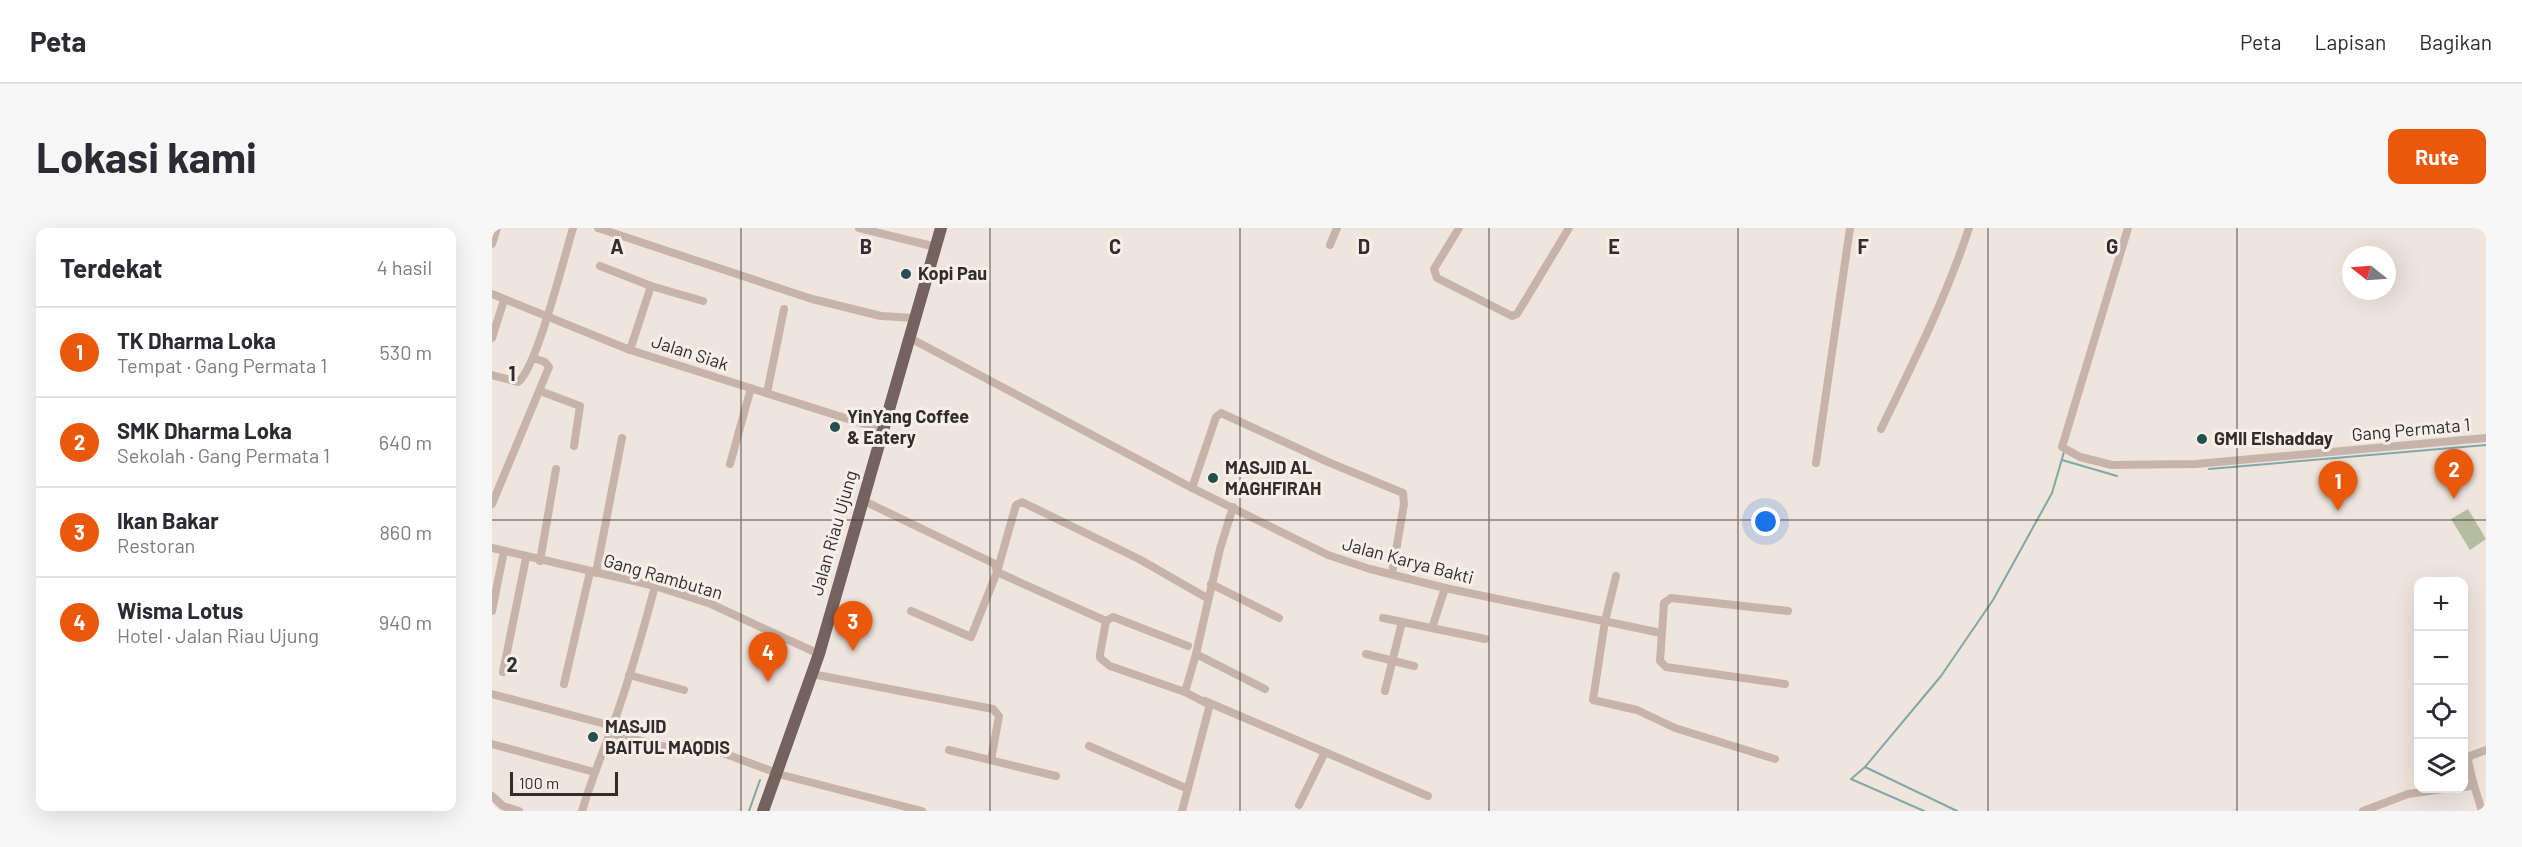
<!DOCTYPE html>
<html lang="id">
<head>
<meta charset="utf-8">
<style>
	body { margin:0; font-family:Barlow,sans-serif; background:#f7f7f7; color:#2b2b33 }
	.controls { position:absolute; right:18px; bottom:18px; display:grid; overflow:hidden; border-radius:12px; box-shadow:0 6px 24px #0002 }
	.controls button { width:54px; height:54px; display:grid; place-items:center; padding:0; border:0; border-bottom:2px solid #e1e1e2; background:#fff; color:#2b2b33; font:30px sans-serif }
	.compass { position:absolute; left:1850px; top:18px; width:54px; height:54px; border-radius:50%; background:#fff; box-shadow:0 6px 24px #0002; rotate:287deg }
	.scale { position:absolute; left:18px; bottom:15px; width:108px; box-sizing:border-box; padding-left:6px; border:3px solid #342c29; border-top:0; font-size:16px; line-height:21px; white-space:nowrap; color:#342c29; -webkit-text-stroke:4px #f7efe9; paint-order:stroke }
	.you { position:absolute; left:1274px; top:294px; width:21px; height:21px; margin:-15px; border:4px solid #fff; border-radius:50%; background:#1a73e8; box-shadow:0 0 0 9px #1a73e833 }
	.badge { display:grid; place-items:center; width:39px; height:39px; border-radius:50%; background:#ea580c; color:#fff; font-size:20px; font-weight:700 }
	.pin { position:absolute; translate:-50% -50px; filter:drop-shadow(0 2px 3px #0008) }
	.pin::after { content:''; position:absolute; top:32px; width:21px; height:18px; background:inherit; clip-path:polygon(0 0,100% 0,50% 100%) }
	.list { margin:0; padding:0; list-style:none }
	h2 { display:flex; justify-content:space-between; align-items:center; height:78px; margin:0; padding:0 24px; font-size:26px }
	h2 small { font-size:20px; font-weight:400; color:#7c7c81 }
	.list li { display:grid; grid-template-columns:39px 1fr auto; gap:18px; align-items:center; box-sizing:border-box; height:90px; padding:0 24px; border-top:2px solid #e1e1e2 }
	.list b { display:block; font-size:22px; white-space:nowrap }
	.list p { margin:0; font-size:20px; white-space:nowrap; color:#7c7c81 }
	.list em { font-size:20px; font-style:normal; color:#7c7c81 }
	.icon { flex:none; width:33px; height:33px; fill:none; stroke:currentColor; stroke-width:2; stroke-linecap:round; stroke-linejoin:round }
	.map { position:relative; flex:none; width:1994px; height:583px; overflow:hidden; border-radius:12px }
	header { display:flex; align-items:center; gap:36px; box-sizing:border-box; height:84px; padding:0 30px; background:#fff; border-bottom:2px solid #e1e1e2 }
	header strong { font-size:28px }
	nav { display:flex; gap:33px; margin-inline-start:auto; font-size:21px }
	.intro { display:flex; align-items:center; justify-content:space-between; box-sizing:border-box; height:144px; padding:0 36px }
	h1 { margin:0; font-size:42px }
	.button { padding:15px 27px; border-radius:12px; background:#ea580c; color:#fff; font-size:21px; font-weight:700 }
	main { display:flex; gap:36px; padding:0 36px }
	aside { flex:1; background:#fff; border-radius:12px; box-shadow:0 6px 24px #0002 }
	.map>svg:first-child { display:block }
	.green { fill:#b5bc9f }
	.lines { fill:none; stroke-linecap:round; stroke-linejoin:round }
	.stream { stroke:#80a8a6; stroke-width:2 }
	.street { stroke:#c6b4ab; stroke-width:8 }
	.primary { stroke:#74625c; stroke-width:12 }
	.grid { fill:none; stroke:#342c29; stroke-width:1.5; stroke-opacity:0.55 }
	.poi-dot { fill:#24514f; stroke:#f7efe9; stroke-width:2 }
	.labels { text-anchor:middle; stroke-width:6; stroke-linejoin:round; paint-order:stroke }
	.poi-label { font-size:18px; font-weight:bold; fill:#342c29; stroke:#f7efe9; text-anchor:start }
	.street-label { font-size:18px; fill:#342c29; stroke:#f7efe9 }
	.grid-label { font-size:20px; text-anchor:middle; font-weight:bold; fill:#342c29; stroke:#f7efe9; stroke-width:6; stroke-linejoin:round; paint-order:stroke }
</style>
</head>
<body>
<header>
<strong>Peta</strong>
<nav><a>Peta</a><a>Lapisan</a><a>Bagikan</a></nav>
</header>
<div class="intro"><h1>Lokasi kami</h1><a class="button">Rute</a></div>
<main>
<aside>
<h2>Terdekat<small>4 hasil</small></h2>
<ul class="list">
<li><span class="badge">1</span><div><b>TK Dharma Loka</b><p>Tempat · Gang Permata 1</p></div><em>530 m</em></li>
<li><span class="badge">2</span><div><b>SMK Dharma Loka</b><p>Sekolah · Gang Permata 1</p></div><em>640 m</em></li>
<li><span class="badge">3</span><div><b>Ikan Bakar</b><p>Restoran</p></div><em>860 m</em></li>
<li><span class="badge">4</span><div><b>Wisma Lotus</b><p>Hotel · Jalan Riau Ujung</p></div><em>940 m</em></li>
</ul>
</aside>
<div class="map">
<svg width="1994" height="583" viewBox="0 0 1994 583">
	<rect width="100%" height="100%" fill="#efe5dd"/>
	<polygon class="green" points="1976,281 1994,311 1978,322 1959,291"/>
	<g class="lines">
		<g class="stream">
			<polyline points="1570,232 1625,248"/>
			<polyline points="1717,241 1994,217"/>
			<polyline points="1373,539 1465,583"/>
			<polyline points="257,583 268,552"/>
			<polyline points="1432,583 1359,551 1373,539 1449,448 1501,372 1560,265 1572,224"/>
		</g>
		<g class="street">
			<polyline points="106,0 320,71 389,88 422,90"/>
			<polyline points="367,0 444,19"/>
			<polyline points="967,0 942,41 945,50 1020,88 1025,86 1077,0"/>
			<polyline points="1636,0 1570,219 1588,229 1620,237 1704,236 1994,210"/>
			<polyline points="0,16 5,0"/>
			<polyline points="838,17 845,0"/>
			<polyline points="108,38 159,58 211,73"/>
			<polyline points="0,66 138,122 391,202"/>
			<polyline points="416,109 700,260 836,327 878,341 953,360 1169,405"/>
			<polyline points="0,110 12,72"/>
			<polyline points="138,122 159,58"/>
			<path d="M0,147L26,154C45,140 72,29 81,0"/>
			<polyline points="48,163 88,178 82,218"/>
			<polyline points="275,165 292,81"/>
			<path d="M1389,201C1421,135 1454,70 1477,0"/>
			<polyline points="1324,235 1358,0"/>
			<polyline points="238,236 259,160"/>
			<polyline points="700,260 724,189 729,185 836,234 911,265 912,276 900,346"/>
			<polyline points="370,272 503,336 505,344 479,409 419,383"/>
			<polyline points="0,276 57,139 53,134 41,130"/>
			<polyline points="0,320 163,358 219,376 327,426"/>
			<polyline points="48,333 64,241"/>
			<polyline points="104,345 130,210"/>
			<polyline points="1124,348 1113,393 1101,472 1145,482 1183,500 1283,531"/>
			<polyline points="719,356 787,390"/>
			<polyline points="0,383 12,323"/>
			<polyline points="891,390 993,411"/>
			<polyline points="614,393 621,389 696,418"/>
			<polyline points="940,400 953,360"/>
			<polyline points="704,426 773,461"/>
			<polyline points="874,426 922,438"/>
			<polyline points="11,444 34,330"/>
			<polyline points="320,446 501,481 507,488 499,532"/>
			<polyline points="137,447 192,462"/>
			<polyline points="72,456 98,344"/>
			<polyline points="1293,456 1174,439 1168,433 1172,375 1179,370 1296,383"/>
			<polyline points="893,463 910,394"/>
			<polyline points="693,464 704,426 728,321 741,279"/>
			<polyline points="0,466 113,496 118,505 169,518 184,519 204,515 290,547 430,583"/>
			<polyline points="713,473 936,568"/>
			<polyline points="0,516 102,544"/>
			<polyline points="597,518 696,561"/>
			<polyline points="457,522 564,548"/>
			<polyline points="1981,554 1990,583"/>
			<polyline points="1972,559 1979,558 1981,554 1976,533 1978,528 1994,522"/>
			<polyline points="0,568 11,578 27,583"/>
			<polyline points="807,577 833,524"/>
			<path d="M90,583C98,556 108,531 118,505C136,457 150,407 163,358"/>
			<polyline points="690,583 717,480 716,476 693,464 618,438 608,430 608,426 614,393 505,344 524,277 530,274 647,331 715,370"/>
			<polyline points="1871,583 1916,566 1959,560"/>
		</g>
		<polyline class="primary" points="271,583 327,426 449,0"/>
	</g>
	<path class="grid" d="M249,0V583M498,0V583M748,0V583M997,0V583M1246,0V583M1496,0V583M1745,0V583M0,292H1994"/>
	<g class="poi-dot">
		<circle cx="414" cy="46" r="6"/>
		<circle cx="343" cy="199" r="6"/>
		<circle cx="1710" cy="211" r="6"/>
		<circle cx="721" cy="250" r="6"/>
		<circle cx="101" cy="509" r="6"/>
	</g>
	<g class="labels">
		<g class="poi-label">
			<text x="426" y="52">Kopi Pau</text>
			<text x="355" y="195">YinYang Coffee<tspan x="355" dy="21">&amp; Eatery</tspan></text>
			<text x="1722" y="217">GMII Elshadday</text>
			<text x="733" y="246">MASJID AL<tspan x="733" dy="21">MAGHFIRAH</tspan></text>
			<text x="113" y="505">MASJID<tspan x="113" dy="21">BAITUL MAQDIS</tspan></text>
		</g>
		<g class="street-label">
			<text transform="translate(198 125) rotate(18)" y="6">Jalan Siak</text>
			<text transform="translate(1919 202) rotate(-5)" y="6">Gang Permata 1</text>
			<text transform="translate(342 305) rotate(-74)" y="6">Jalan Riau Ujung</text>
			<text transform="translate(916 333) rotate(15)" y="6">Jalan Karya Bakti</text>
			<text transform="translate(171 349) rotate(16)" y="6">Gang Rambutan</text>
		</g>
	</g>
	<g class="grid-label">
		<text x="125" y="26">A</text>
		<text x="374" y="26">B</text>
		<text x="623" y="26">C</text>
		<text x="872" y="26">D</text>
		<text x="1122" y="26">E</text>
		<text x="1371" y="26">F</text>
		<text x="1620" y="26">G</text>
		<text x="20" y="153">1</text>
		<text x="20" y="444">2</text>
	</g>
</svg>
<div class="controls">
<button>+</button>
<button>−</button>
<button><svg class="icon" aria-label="locate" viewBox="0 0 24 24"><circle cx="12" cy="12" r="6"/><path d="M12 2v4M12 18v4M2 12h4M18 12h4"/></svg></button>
<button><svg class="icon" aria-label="layers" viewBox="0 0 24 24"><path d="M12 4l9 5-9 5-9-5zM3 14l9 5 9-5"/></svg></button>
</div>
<svg class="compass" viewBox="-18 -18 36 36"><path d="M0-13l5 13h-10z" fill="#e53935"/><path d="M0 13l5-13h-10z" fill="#7c7c81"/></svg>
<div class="scale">100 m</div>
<div class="you"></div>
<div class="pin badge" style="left:1846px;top:283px">1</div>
<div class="pin badge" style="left:1962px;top:271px">2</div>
<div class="pin badge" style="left:361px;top:423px">3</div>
<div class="pin badge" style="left:276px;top:454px">4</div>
</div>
</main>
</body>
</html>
